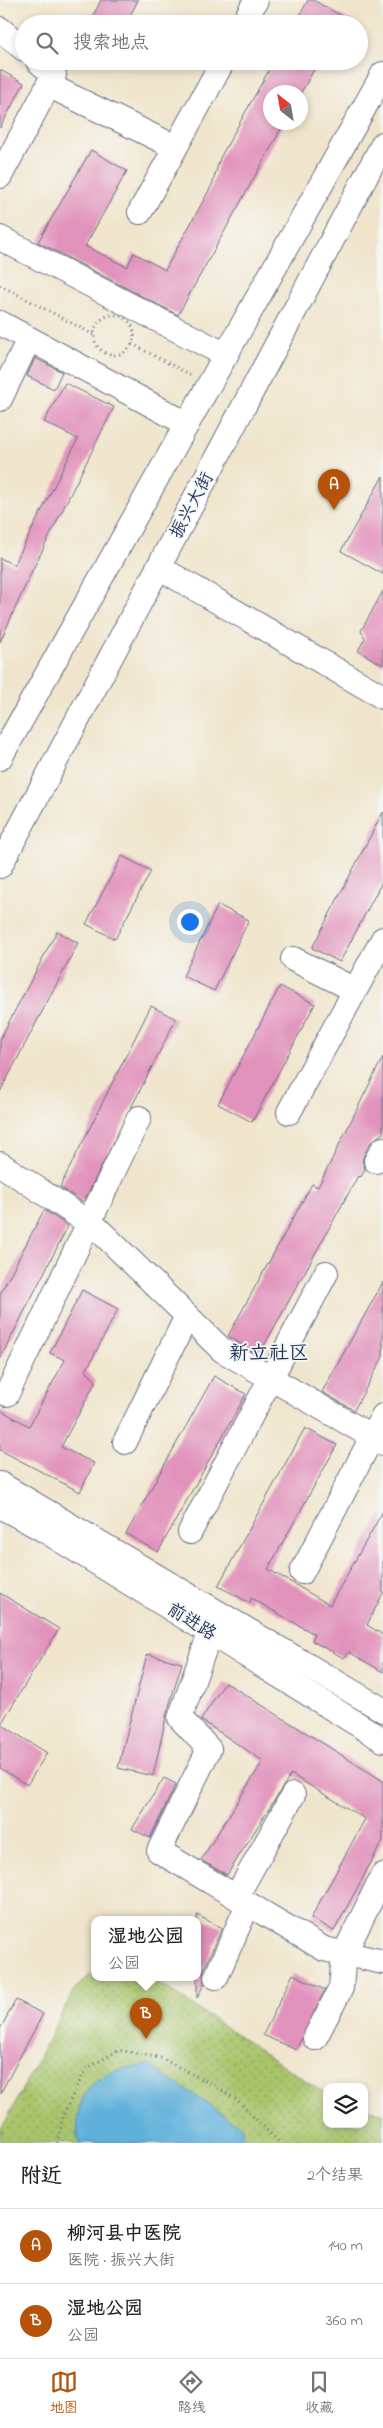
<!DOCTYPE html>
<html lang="zh">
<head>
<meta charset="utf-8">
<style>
	body { margin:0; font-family:"Indie Flower","LXGW WenKai TC",sans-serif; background:#f2f2f2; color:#202124 }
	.controls { position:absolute; right:15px; bottom:15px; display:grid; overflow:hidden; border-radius:10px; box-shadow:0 2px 8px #0003 }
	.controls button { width:45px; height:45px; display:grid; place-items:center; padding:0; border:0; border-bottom:1px solid #e0e0e0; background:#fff; color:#202124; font:25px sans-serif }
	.compass { position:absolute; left:263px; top:85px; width:45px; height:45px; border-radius:50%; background:#fff; box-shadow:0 2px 8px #0003; rotate:329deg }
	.you { position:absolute; left:189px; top:921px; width:18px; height:18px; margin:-12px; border:4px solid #fff; border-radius:50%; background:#1a73e8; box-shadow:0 0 0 8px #1a73e833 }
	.badge { display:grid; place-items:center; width:32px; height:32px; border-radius:50%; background:#b45309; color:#fff; font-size:16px; font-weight:700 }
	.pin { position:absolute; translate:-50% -41px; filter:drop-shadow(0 1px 2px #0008) }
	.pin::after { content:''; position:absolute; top:26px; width:18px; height:15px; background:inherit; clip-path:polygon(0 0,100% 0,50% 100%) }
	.popup { position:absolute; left:91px; top:1916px; width:110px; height:65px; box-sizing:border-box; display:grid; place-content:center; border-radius:10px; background:#fff; filter:drop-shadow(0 1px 4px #0005); font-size:16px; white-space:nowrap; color:#757577 }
	.popup b { font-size:19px; color:#202124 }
	.popup::after { content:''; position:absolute; left:50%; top:100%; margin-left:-10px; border:10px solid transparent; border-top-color:#fff }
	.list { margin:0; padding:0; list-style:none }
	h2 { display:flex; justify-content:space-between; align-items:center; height:65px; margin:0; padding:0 20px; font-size:21px }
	h2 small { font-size:16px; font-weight:400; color:#757577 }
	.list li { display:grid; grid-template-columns:32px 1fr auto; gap:15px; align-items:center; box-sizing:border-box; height:75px; padding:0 20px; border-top:1px solid #e0e0e0 }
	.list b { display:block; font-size:19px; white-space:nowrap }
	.list p { margin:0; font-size:16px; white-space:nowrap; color:#757577 }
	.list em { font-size:16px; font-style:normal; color:#757577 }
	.icon { flex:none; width:28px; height:28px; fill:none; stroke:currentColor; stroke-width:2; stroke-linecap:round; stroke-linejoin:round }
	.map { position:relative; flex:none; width:383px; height:2143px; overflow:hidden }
	.search { position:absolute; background:#fff; box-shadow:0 2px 8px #0003; left:15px; right:15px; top:15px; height:55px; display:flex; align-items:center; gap:12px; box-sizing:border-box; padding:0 18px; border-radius:28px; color:#757577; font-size:19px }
	.sheet { height:215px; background:#fff }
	nav { display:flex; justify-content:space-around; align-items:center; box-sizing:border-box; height:70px; border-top:1px solid #e0e0e0; background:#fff; font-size:14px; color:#757577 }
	nav a { display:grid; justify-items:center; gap:2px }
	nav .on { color:#b45309 }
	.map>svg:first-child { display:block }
	.grass { fill:url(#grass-dots); stroke:#627a64 }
	.water { fill:#5fb0da; stroke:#3d709c }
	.building { fill:#e192bb }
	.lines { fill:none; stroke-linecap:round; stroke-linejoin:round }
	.minor-casing { stroke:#666f84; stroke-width:26 }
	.path { stroke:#666f84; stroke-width:3; stroke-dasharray:1 4; stroke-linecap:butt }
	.minor { stroke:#fff; stroke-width:24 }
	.labels { text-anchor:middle; stroke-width:4; stroke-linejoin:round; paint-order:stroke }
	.street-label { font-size:18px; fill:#1b2f5e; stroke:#f6f6f2 }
	.quarter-label { font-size:20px; fill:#1b2f5e; stroke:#f6f6f2 }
</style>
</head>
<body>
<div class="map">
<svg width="383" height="2143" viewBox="0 0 383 2143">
	<defs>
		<pattern id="grass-dots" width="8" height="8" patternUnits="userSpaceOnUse" patternTransform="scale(1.25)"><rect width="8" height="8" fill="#a8c46a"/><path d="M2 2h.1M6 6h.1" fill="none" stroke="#88a05a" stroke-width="1.8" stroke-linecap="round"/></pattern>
	</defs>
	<rect width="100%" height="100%" fill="#f6f6f2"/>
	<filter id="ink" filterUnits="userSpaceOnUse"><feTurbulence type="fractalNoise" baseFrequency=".02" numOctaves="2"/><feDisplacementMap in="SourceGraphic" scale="10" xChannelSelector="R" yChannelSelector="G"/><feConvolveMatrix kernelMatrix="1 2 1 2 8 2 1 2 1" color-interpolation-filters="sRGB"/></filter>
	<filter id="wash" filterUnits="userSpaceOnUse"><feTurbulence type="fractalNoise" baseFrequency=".0096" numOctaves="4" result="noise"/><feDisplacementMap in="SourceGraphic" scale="20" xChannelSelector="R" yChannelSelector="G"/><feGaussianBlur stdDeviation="1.12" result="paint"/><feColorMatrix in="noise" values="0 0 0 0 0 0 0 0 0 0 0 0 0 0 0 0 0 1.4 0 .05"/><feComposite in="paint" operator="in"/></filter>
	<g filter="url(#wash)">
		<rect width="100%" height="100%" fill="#f0e5cc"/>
		<polygon class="grass" points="95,1970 95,1978 152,1978 318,2089 327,2093 327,2124 364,2124 364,2107 383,2114 383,2143 0,2143 0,2132 74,1990"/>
		<path class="water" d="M149,2065L242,2127L243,2143H79C74,2110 82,2080 118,2070C128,2067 139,2067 149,2065Z"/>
		<g id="blocks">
			<g class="building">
				<polygon points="101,0 138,0 126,24 89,24"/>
				<polygon points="308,0 313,0 356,24 295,24"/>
				<polygon points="274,61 319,61 300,94 270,92 270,122 285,122 178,315 38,242 91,150 127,171 85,246 127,267 134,253 165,270 212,185 220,158"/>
				<polygon points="0,70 24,83 0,128"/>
				<polygon points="35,358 62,372 54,389 27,376"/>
				<polygon points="65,383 114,407 31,573 0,642 0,558 14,565 78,439 44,422"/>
				<polygon points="383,476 383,574 341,551"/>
				<polygon points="383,591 383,665 358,651 365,638 361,631"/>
				<polygon points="383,812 383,880 340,962 312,948"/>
				<polygon points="122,856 151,871 115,939 86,924"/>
				<polygon points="218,905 249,920 214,991 183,976"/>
				<polygon points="57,931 78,943 0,1092 0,1039"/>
				<polygon points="280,986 315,1004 252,1122 218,1104"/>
				<polygon points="151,1006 176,1019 84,1201 81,1201 60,1187"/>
				<polygon points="383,1057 383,1133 371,1142 364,1154 362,1161 365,1169 361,1177 358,1176 259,1355 228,1336 312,1184 318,1187"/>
				<polygon points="44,1210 68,1226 0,1359 0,1294"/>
				<polygon points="383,1282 383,1357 354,1410 322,1392"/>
				<polygon points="82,1290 118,1309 86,1371 96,1381 61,1447 94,1463 80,1492 0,1450 0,1410 29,1426 65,1360 50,1353"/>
				<polygon points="214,1376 246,1394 158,1552 126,1534"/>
				<polygon points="305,1428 337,1445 268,1569 330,1605 383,1511 383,1593 367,1625 383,1635 383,1672 349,1652 344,1658 312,1641 314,1634 251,1598 250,1603 218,1586"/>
				<polygon points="0,1593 59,1629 1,1724 47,1753 27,1785 0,1768"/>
				<polygon points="147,1654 182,1663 167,1713 153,1776 118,1768"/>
				<polygon points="225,1682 383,1781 383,1840 334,1931 311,1918 365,1819 291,1774 227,1875 201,1860 263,1761 201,1720"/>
				<polygon points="164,1778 176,1784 150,1838 132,1829"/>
				<polygon points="197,1915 222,1928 203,1971 204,1984 197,1998"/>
				<polygon points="293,1974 325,1990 296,2050 263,2035"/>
				<polygon points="16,2000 43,2014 0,2094 0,2029"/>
			</g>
		</g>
	</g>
	<g filter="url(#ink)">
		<use href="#blocks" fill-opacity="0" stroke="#666f84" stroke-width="1"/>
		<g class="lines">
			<defs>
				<g id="minor">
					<polyline points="243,24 256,0"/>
					<polyline points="0,29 24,49"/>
					<polyline points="48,85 175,147"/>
					<polyline points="0,176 54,75 38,61"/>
					<polyline points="140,212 223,61"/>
					<polyline points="0,238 226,355"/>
					<polyline points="0,323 187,424"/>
					<polyline points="0,399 29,339"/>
					<polyline points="158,567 383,697"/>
					<polyline points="0,758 383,74"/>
					<polyline points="0,866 383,144"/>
					<polyline points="293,959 355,990"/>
					<polyline points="289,1112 383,939"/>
					<polyline points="376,1161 383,1149"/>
					<polyline points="0,1164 98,1229 222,1350 383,1443"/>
					<polyline points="7,1394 139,1118"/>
					<polyline points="125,1442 187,1316"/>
					<polyline points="0,1484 383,1710"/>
					<polyline points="0,1506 44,1530 383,1740"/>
					<polyline points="190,1532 326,1273"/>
					<polyline points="302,1572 383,1416"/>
					<polyline points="210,1633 180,1718 209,1749 159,1851 324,1949 383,1962"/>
					<polyline points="236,1897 293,1795"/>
					<polyline points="216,1977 248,1904"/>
					<polyline points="315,2038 341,1988 344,1954 383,1875"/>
				</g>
			</defs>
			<use href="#minor" class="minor-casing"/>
			<g class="path">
				<polyline points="0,285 94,335"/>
				<circle cx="114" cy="335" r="20"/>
				<polyline points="132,344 191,375"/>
				<polyline points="57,2143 64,2113 86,2069 119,2050 161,2058 213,2085 236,2099 280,2143"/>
			</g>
			<use href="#minor" class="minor"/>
		</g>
	</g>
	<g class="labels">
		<g class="street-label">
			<text transform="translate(191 505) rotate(-62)" y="6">振兴大街</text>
			<text transform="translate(192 1621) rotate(32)" y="6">前进路</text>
		</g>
		<g class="quarter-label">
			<text x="269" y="1359">新立社区</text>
		</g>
	</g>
</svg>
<div class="controls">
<button><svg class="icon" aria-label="layers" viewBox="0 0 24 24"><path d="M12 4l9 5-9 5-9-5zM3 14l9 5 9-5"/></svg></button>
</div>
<svg class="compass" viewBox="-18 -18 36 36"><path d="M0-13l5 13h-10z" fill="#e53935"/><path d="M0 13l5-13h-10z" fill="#757577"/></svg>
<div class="you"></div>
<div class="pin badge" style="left:334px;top:510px">A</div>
<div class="pin badge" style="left:146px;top:2039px">B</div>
<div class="popup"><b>湿地公园</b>公园</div>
<div class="search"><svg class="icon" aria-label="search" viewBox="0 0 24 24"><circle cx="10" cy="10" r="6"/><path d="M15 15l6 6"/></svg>搜索地点</div>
</div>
<section class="sheet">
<h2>附近<small>2个结果</small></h2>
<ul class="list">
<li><span class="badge">A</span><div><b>柳河县中医院</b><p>医院 · 振兴大街</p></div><em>140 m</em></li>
<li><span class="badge">B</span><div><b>湿地公园</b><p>公园</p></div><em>360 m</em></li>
</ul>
</section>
<nav>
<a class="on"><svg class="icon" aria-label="map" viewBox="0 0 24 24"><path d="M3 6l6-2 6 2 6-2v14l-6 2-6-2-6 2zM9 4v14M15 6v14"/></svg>地图</a>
<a><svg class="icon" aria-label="directions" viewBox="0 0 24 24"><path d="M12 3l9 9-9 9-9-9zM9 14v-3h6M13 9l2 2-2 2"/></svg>路线</a>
<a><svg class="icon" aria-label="saved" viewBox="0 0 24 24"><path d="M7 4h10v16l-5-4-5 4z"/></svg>收藏</a>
</nav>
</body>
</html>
